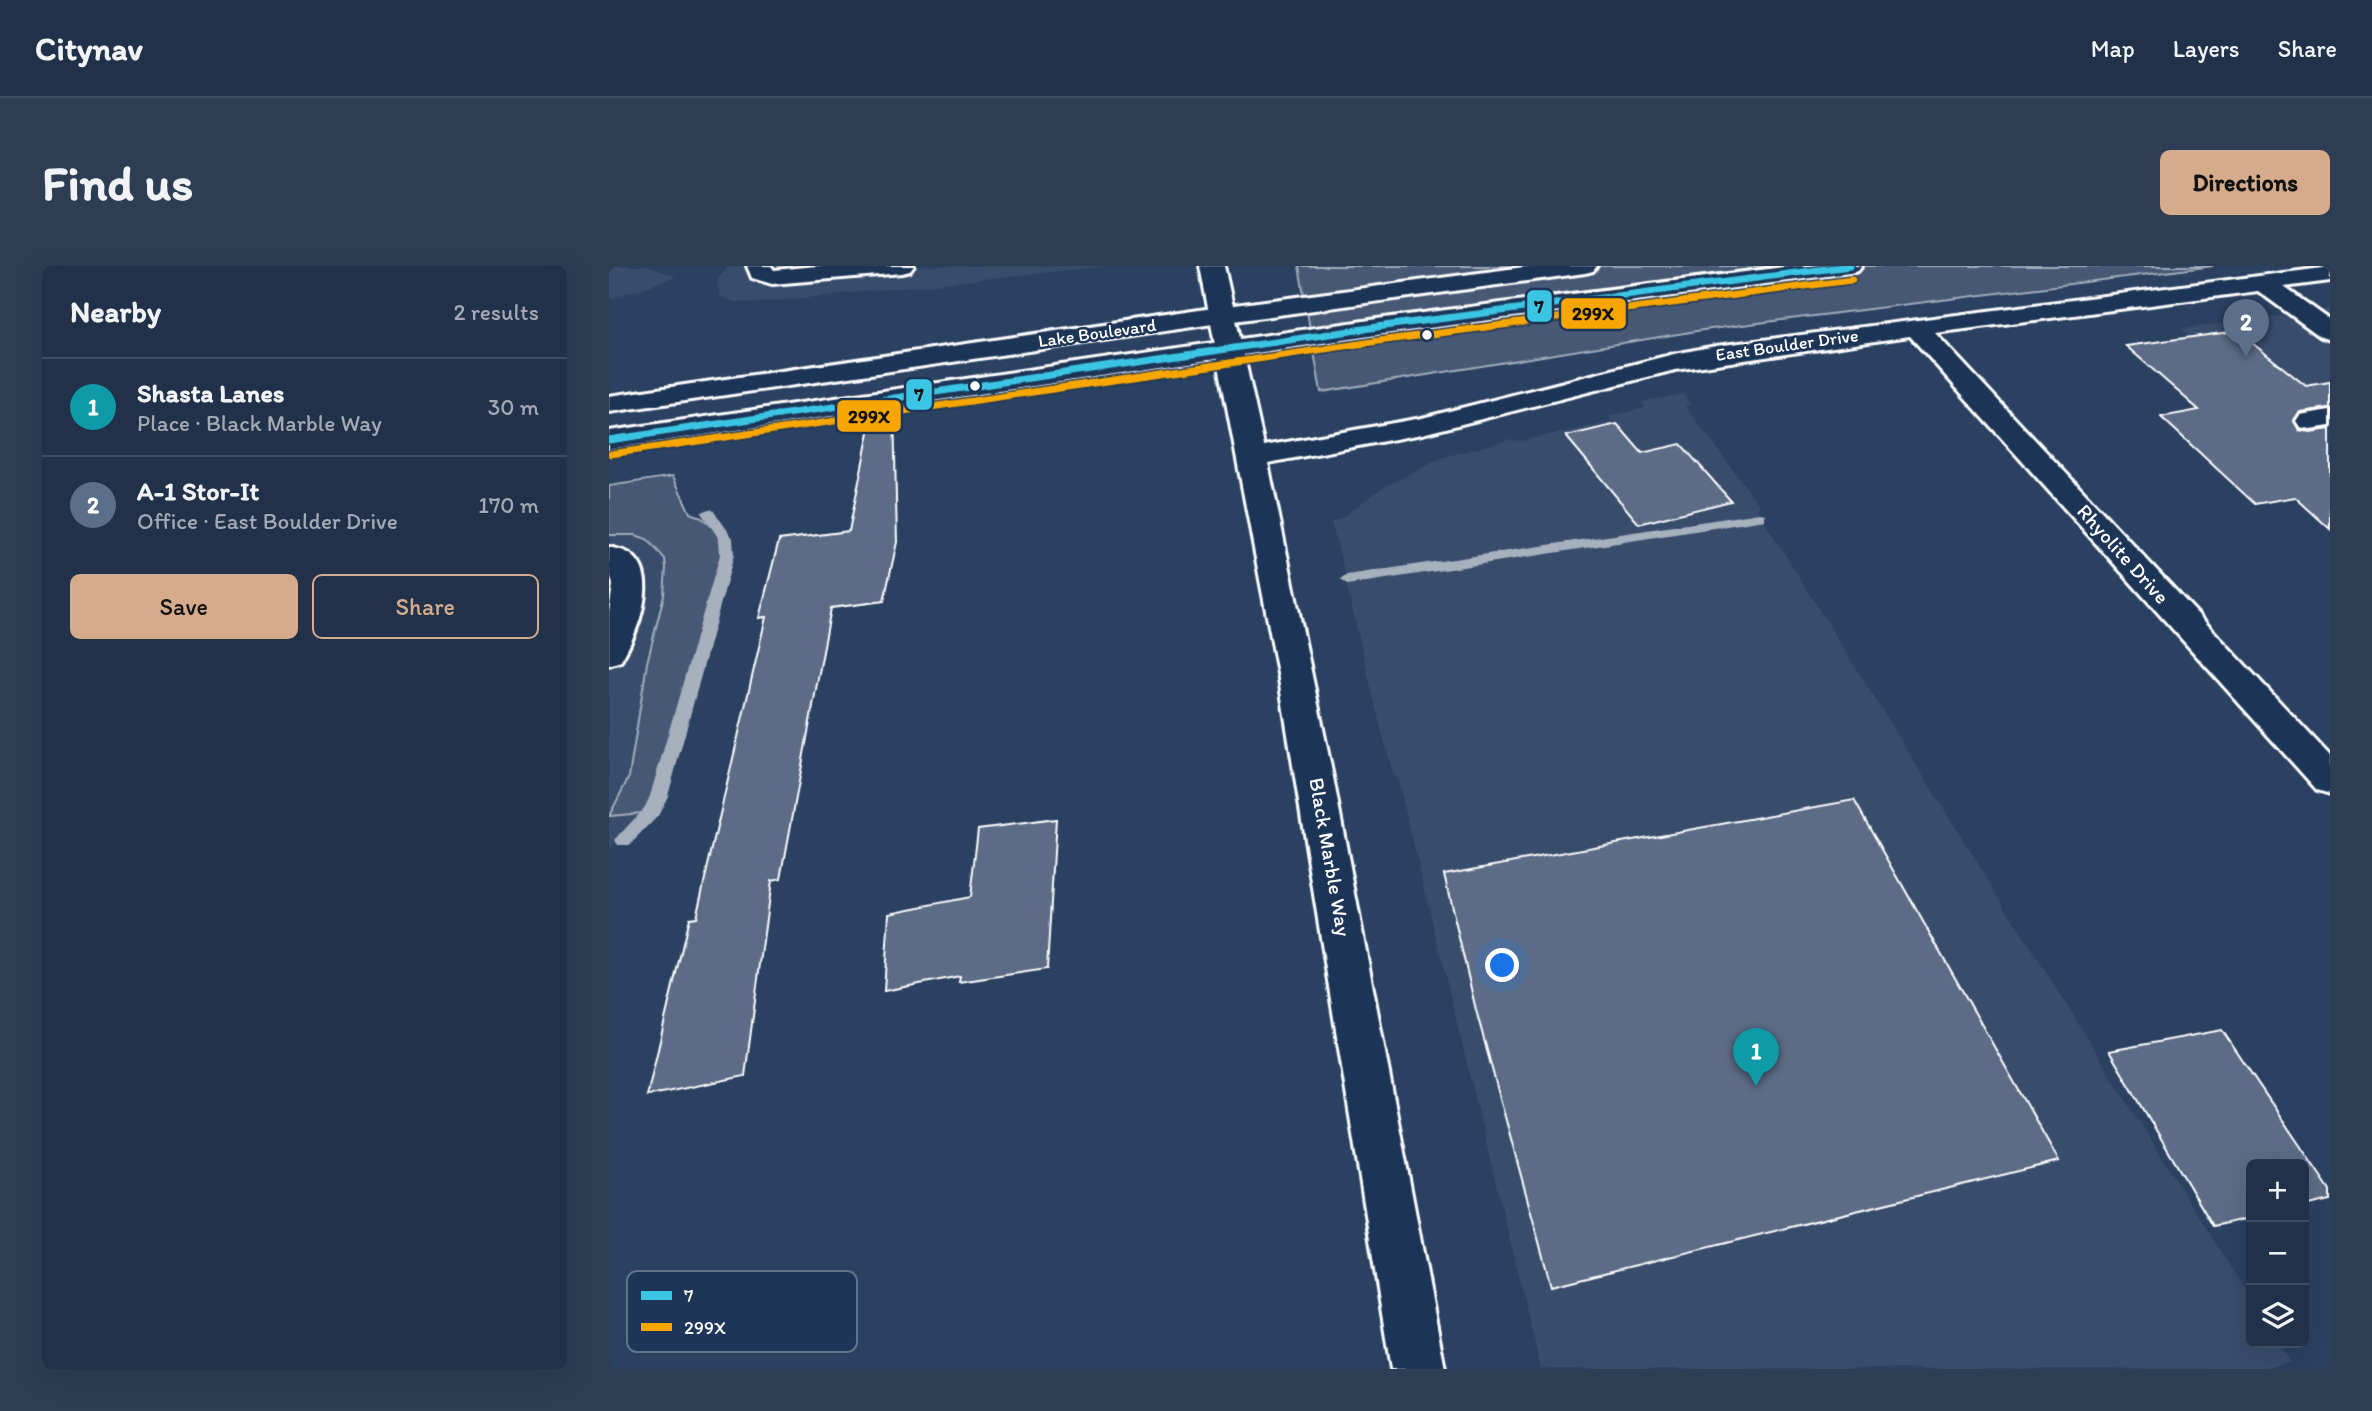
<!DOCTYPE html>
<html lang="en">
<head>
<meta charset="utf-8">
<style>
	body { margin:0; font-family:Itim,sans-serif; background:#2d3d53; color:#f1f3f6 }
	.controls { position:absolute; right:21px; bottom:21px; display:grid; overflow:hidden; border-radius:10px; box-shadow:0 7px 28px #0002 }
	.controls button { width:63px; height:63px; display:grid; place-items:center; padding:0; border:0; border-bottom:2px solid #3d4c61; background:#203149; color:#f1f3f6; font:35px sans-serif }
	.you { position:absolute; left:894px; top:700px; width:24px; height:24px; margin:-18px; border:5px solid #fff; border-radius:50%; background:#1a73e8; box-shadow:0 0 0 10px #1a73e833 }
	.badge { display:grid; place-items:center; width:46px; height:46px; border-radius:50%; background:#d6ab8b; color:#fff; font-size:23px; font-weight:700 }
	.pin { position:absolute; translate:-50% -58px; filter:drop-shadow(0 2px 4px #0008) }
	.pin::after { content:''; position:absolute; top:37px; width:24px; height:21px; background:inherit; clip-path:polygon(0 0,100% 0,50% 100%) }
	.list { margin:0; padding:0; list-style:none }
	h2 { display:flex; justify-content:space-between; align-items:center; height:91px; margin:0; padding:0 28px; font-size:30px }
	h2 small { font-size:23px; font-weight:400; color:#a2a9b4 }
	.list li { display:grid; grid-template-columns:46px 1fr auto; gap:21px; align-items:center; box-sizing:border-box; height:98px; padding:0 28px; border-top:2px solid #3d4c61 }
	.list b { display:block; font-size:26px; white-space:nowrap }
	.list p { margin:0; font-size:23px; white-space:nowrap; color:#a2a9b4 }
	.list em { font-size:23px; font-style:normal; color:#a2a9b4 }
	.actions { display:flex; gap:14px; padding:21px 28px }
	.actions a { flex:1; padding:16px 0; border:2px solid #d6ab8b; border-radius:10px; text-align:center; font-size:24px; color:#d6ab8b }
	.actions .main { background:#d6ab8b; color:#111 }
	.icon { flex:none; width:38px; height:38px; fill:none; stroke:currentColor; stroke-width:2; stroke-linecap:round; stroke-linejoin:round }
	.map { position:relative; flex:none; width:1721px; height:1103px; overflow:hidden; border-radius:10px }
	header { display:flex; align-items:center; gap:42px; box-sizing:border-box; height:98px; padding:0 35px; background:#203149; border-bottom:2px solid #3d4c61 }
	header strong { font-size:33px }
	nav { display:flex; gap:38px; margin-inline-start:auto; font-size:24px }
	.intro { display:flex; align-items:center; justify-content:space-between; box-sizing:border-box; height:168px; padding:0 42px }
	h1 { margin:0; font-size:49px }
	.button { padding:18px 32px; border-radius:10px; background:#d6ab8b; color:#111; font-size:24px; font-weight:700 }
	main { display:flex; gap:42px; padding:0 42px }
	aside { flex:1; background:#203149; border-radius:10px; box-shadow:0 7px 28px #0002 }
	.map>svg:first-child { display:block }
	.built { fill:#394e6c }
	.green { fill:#465975; stroke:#a2acba; stroke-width:2 }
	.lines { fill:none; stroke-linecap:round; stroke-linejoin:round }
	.stream { fill:#a7b1be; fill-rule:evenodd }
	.building { fill:#5b6c86; stroke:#fff; stroke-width:2 }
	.minor-casing { stroke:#fff; stroke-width:6 }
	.major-casing { stroke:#fff; stroke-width:6 }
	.minor { fill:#1d3557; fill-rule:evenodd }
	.major { fill:#1d3557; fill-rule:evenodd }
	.bus-1-casing { stroke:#1d3557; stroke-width:10 }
	.bus-2-casing { stroke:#1d3557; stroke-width:10 }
	.bus-1 { stroke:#3ac5e4; stroke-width:7 }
	.bus-2 { stroke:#f7a600; stroke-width:7 }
	.bus-dot { fill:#fff; stroke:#1d3557; stroke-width:2.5 }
	.labels { text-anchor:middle; stroke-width:5; stroke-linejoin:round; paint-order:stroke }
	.far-street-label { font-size:18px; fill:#fff; stroke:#1d3557 }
	.street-label { font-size:21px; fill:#fff; stroke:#1d3557 }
	.key { fill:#1d3557; stroke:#617289; stroke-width:2 }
	.key-label { font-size:19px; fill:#fff }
	.line-badge { stroke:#1d3557; stroke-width:2.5 }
	.pale-badge-label { font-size:19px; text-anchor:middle; font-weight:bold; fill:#111 }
</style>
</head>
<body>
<header>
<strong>Citynav</strong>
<nav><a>Map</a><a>Layers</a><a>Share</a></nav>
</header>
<div class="intro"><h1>Find us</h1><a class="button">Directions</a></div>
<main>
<aside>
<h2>Nearby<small>2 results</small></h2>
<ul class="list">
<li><span class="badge" style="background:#0f9aa8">1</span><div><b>Shasta Lanes</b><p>Place · Black Marble Way</p></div><em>30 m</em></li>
<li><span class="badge" style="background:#5c6f8a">2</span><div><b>A-1 Stor-It</b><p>Office · East Boulder Drive</p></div><em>170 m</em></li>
</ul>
<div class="actions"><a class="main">Save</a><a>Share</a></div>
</aside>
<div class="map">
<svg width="1721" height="1103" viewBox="0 0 1721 1103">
	<rect width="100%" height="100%" fill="#2a4161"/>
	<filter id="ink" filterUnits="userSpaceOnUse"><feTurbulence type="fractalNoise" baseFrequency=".0143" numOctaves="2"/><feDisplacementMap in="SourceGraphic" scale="14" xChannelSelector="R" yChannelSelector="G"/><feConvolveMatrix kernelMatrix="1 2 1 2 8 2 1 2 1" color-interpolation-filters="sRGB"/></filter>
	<g filter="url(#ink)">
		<g class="built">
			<polygon points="0,0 39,0 67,11 0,33"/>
			<polygon points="120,0 498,0 147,37 125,36 111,30 108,14"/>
			<polygon points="1721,43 1721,187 1572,63"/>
			<polygon points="1074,128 1082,139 1076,140 1151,240 1148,244 1151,249 737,312 722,256 732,252 773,222 835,191 903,173 911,175 1004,156 1000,150 1036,142 1032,136"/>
			<polygon points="64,210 81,247 96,252 112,273 113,289 45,528 34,547 0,584 0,220"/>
			<polygon points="1153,252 1642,1034 1642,1077 1669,1077 1681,1096 1655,1103 932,1103 788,510 785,510 771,459 737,317"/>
		</g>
		<g class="green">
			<polygon points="690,0 1604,0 1094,64 712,126"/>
			<path d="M64,210L81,247C100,253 114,268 113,289L45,528L34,547L0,550L20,511L38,397L55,329L57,302L56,293L38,273L26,269H0V220Z"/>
		</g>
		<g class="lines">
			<g class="stream">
				<polygon points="99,243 104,244 124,272 125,289 59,530 49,550 21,579 9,579 6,574 36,541 41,530 111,289 110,272 92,247"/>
				<polygon points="1151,247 1156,248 1156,254 738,319 731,314 738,309"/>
			</g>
		</g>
		<g class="building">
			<polygon points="1628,65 1697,120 1721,116 1721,142 1691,146 1685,154 1690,164 1701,166 1721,163 1721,263 1686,231 1646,238 1552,151 1590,144 1517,80"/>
			<polygon points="285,143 288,276 275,335 222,342 172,613 162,615 136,810 38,830 80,652 87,651 157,351 150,352 170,274 240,265 264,146"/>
			<polygon points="1008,158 1033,187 1072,178 1122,235 1030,258 957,170"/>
			<polygon points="1245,534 1450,895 942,1020 867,744 835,608"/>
			<polygon points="447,553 438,703 350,716 351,710 275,725 280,647 361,631 369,563"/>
			<polygon points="1613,764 1721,924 1721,934 1695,940 1695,898 1642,898 1642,952 1604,960 1500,785"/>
		</g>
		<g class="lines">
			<defs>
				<g id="minor">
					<polygon points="138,0 162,0 165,4 208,0 305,0 301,5 293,7 163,18 143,12"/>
					<polygon points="591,0 615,0 655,180 813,152 1065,88 1107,80 1721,1 1721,15 1675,21 1721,54 1721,74 1712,71 1649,25 1326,67 1721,490 1721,528 1708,524 1301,70 1066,104 813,168 659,197 724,511 836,1103 782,1103 670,413"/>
					<polygon points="1721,144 1721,160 1701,163 1691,161 1687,155 1691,149"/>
					<path d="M0,281C7,283 15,284 21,288C53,310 27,370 12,395L0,399V346L4,319L0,303Z"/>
				</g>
				<g id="major">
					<polygon points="923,0 988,0 984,5 976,7 611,57 0,146 0,130 611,41"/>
					<polygon points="1182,0 1253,0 1249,5 1241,7 775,68 0,183 0,165 775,52"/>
				</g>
			</defs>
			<use href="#minor" class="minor-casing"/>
			<use href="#major" class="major-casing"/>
			<use href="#minor" class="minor"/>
			<use href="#major" class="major"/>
			<defs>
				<polyline id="bus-1" points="0,174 775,60 1241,0"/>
				<polyline id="bus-2" points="2,188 777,74 1243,14"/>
			</defs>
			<use href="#bus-1" class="bus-1-casing"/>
			<use href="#bus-2" class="bus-2-casing"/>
			<use href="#bus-1" class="bus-1"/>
			<use href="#bus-2" class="bus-2"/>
		</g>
	</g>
	<g class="bus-dot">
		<circle cx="818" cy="69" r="6"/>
		<circle cx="366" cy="120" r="6"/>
	</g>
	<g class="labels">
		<g class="far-street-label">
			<text transform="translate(488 67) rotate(-8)" y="6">Lake Boulevard</text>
			<text transform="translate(1178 79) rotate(-8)" y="6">East Boulder Drive</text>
		</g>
		<g class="street-label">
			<text transform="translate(1514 288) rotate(48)" y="7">Rhyolite Drive</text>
			<text transform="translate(721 591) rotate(80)" y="7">Black Marble Way</text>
		</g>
	</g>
	<rect x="18" y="1005" width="230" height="81" rx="10" class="key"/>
	<rect x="32" y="1025" width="31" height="9" fill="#3ac5e4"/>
	<rect x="32" y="1057" width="31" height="8" fill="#f7a600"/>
	<g class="key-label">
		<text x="75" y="1036">7</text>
		<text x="75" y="1068">299X</text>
	</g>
	<g class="line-badge">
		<rect x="917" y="23" width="27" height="34" rx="7" fill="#3ac5e4"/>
		<rect x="951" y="31" width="67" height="33" rx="7" fill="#f7a600"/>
		<rect x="296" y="112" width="28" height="33" rx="7" fill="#3ac5e4"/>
		<rect x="227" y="133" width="66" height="34" rx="7" fill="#f7a600"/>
	</g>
	<g class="pale-badge-label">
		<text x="930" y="47">7</text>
		<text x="984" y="54">299X</text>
		<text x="310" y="135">7</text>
		<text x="260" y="157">299X</text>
	</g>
</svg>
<div class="controls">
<button>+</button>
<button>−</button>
<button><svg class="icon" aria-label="layers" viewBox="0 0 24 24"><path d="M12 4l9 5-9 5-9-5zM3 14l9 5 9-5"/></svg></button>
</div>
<div class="you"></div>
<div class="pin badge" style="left:1147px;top:820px;background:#0f9aa8">1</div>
<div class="pin badge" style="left:1637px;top:91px;background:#5c6f8a">2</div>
</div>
</main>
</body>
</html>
